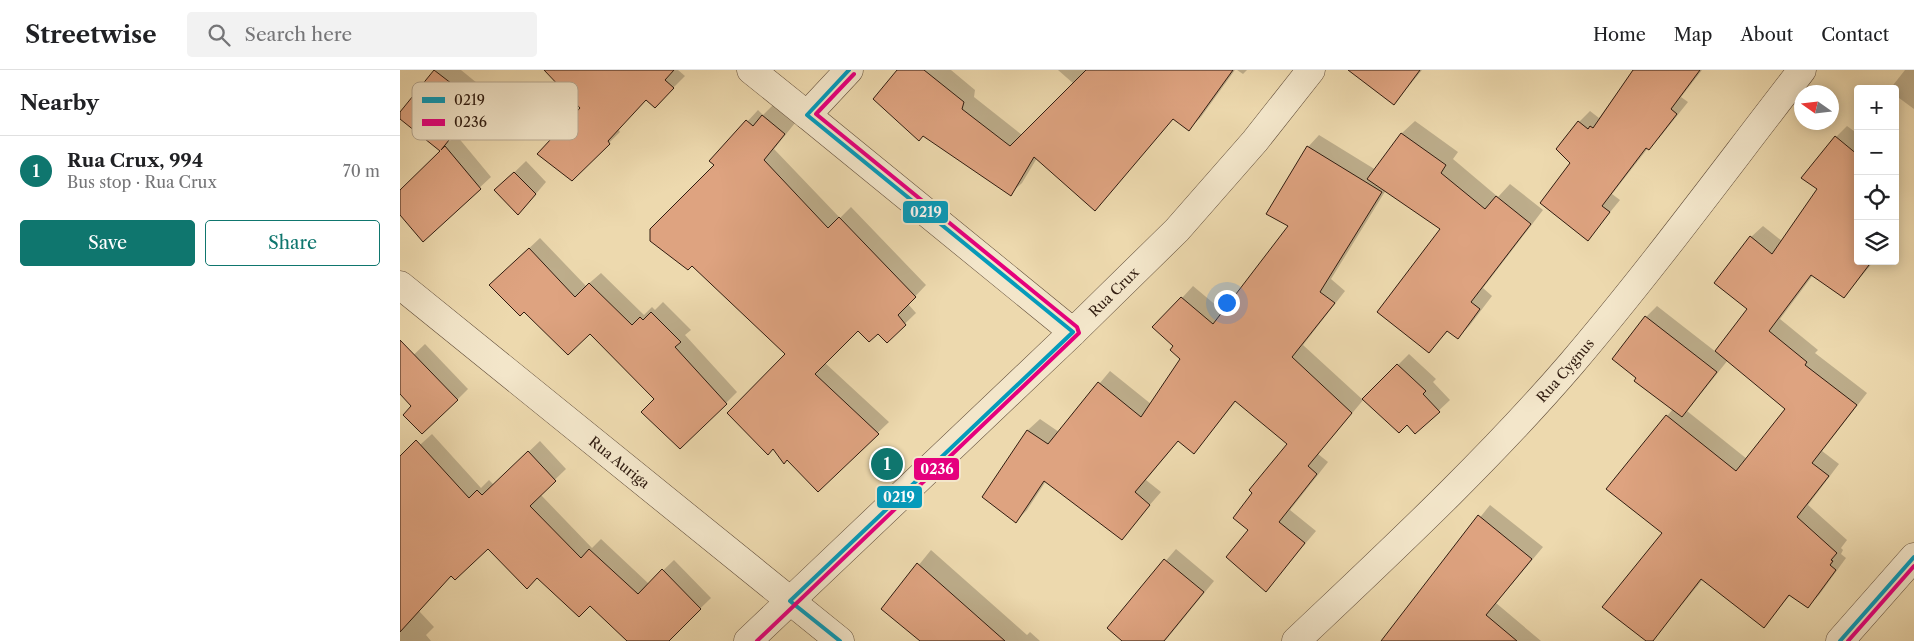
<!DOCTYPE html>
<html lang="en">
<head>
<meta charset="utf-8">
<style>
	body { margin:0; font-family:"Libre Caslon Text",serif; background:#f2f2f2; color:#202124 }
	.controls { position:absolute; right:15px; top:15px; display:grid; overflow:hidden; border-radius:5px; box-shadow:0 2px 12px #0003 }
	.controls button { width:45px; height:45px; display:grid; place-items:center; padding:0; border:0; border-bottom:1px solid #e0e0e0; background:#fff; color:#202124; font:25px sans-serif }
	.compass { position:absolute; left:1394px; top:15px; width:45px; height:45px; border-radius:50%; background:#fff; box-shadow:0 2px 12px #0003; rotate:284deg }
	.you { position:absolute; left:826px; top:232px; width:18px; height:18px; margin:-12px; border:4px solid #fff; border-radius:50%; background:#1a73e8; box-shadow:0 0 0 8px #1a73e833 }
	.badge { display:grid; place-items:center; width:32px; height:32px; border-radius:50%; background:#0f766e; color:#fff; font-size:16px; font-weight:700 }
	.pin { position:absolute; translate:-50% -50%; border:2px solid #fff; box-shadow:0 1px 5px #0006 }
	.list { margin:0; padding:0; list-style:none }
	h2 { display:flex; justify-content:space-between; align-items:center; height:65px; margin:0; padding:0 20px; font-size:21px }
	h2 small { font-size:16px; font-weight:400; color:#757577 }
	.list li { display:grid; grid-template-columns:32px 1fr auto; gap:15px; align-items:center; box-sizing:border-box; height:70px; padding:0 20px; border-top:1px solid #e0e0e0 }
	.list b { display:block; font-size:19px; white-space:nowrap }
	.list p { margin:0; font-size:16px; white-space:nowrap; color:#757577 }
	.list em { font-size:16px; font-style:normal; color:#757577 }
	.actions { display:flex; gap:10px; padding:15px 20px }
	.actions a { flex:1; padding:11px 0; border:1px solid #0f766e; border-radius:5px; text-align:center; font-size:18px; color:#0f766e }
	.actions .main { background:#0f766e; color:#fff }
	.icon { flex:none; width:28px; height:28px; fill:none; stroke:currentColor; stroke-width:2; stroke-linecap:round; stroke-linejoin:round }
	.map { position:relative; flex:none; width:1514px; height:571px; overflow:hidden }
	header { display:flex; align-items:center; gap:30px; box-sizing:border-box; height:70px; padding:0 25px; background:#fff; border-bottom:1px solid #e0e0e0 }
	header strong { font-size:24px }
	nav { display:flex; gap:28px; margin-inline-start:auto; font-size:18px }
	.search { width:350px; height:45px; background:#f2f2f2; display:flex; align-items:center; gap:12px; box-sizing:border-box; padding:0 18px; border-radius:5px; color:#757577; font-size:19px }
	main { display:flex }
	aside { flex:1; background:#fff }
	.map>svg:first-child { display:block }
	.shadow { fill:#0003; fill-rule:evenodd }
	.building { fill:#dea380; stroke:#301c10 }
	.lines { fill:none; stroke-linecap:round; stroke-linejoin:round }
	.minor-casing { stroke:#5f4b38; stroke-width:29 }
	.tertiary-casing { stroke:#5f4b38; stroke-width:29 }
	.minor { stroke:#f3e6ca; stroke-width:28 }
	.tertiary { stroke:#f3e6ca; stroke-width:28 }
	.bus-1-casing { stroke:#f3e6ca; stroke-width:8 }
	.bus-2-casing { stroke:#f3e6ca; stroke-width:8 }
	.bus-1 { stroke:#059bbb; stroke-width:4 }
	.bus-2 { stroke:#e5007d; stroke-width:4 }
	.labels { text-anchor:middle; stroke-width:4; stroke-linejoin:round; paint-order:stroke }
	.street-label { font-size:14px; fill:#301c10; stroke:#f3e6ca }
	.key { fill:#f3e6ca; stroke:#b8a992; stroke-width:1 }
	.key-label { font-size:14px; fill:#301c10 }
	.line-badge { stroke:#f3e6ca; stroke-width:2 }
	.badge-label { font-size:14px; text-anchor:middle; font-weight:bold; fill:#fff }
</style>
</head>
<body>
<header>
<strong>Streetwise</strong>
<div class="search"><svg class="icon" aria-label="search" viewBox="0 0 24 24"><circle cx="10" cy="10" r="6"/><path d="M15 15l6 6"/></svg>Search here</div>
<nav><a>Home</a><a>Map</a><a>About</a><a>Contact</a></nav>
</header>
<main>
<aside>
<h2>Nearby<small></small></h2>
<ul class="list">
<li><span class="badge">1</span><div><b>Rua Crux, 994</b><p>Bus stop · Rua Crux</p></div><em>70 m</em></li>
</ul>
<div class="actions"><a class="main">Save</a><a>Share</a></div>
</aside>
<div class="map">
<svg width="1514" height="571" viewBox="0 0 1514 571">
	<rect width="100%" height="100%" fill="#edd9ae"/>
	<filter id="stains"><feTurbulence type="fractalNoise" baseFrequency=".004" numOctaves="4"/><feColorMatrix values="0 0 0 0 .2 0 0 0 0 .09 0 0 0 0 .02 0 0 0 .5 -.17"/></filter>
	<radialGradient id="worn" r=".72"><stop offset=".6" stop-color="#630" stop-opacity="0"/><stop offset="1" stop-color="#630" stop-opacity=".3"/></radialGradient>
	<g class="shadow">
		<polygon points="36,0 61,0 88,22 48,72 57,66 91,107 23,170 0,144 0,121 41,81 0,47 0,44"/>
		<polygon points="146,0 278,0 285,6 255,36 247,29 218,59 220,62 172,109 182,38"/>
		<polygon points="499,0 551,0 575,20 574,27 622,65 674,14 658,0 835,0 801,47 789,59 774,48 695,139 637,88 622,113 610,124"/>
		<polygon points="837,0 847,0 843,4"/>
		<polygon points="982,0 1022,0 994,34"/>
		<polygon points="1234,0 1302,0 1281,27 1288,32 1260,67 1248,78 1212,124 1220,130 1188,169 1171,93 1179,52 1190,41 1199,48"/>
		<polygon points="1505,0 1514,0 1514,39 1495,25 1495,19 1490,19"/>
		<polygon points="373,35 395,53 374,79 440,148 451,137 526,215 508,234 516,243 487,271 478,262 458,259 424,292 489,352 418,420 387,389 387,284 315,95 311,91 358,40 363,45"/>
		<polygon points="1015,51 1058,82 1053,89 1098,127 1110,114 1143,140 1083,218 1092,226 1070,255 1058,268 1048,261 1029,282 1041,159 986,120 931,209 945,221 903,275 963,330 1009,284 1036,309 1033,312 1050,330 1015,363 1007,353 964,329 918,384 928,392 890,440 916,461 866,520 850,459 889,374 837,330 794,382 779,370 746,410 761,422 721,468 646,411 627,440 616,451 584,426 628,360 640,349 659,362 710,301 751,334 782,289 775,276 782,228 793,216 824,242 890,156 908,77 919,65 976,100 1002,63"/>
		<path d="M1447,56L1458,64V191H1474L1444,227L1413,205L1380,249L1418,280L1415,283L1467,323L1422,381L1439,394L1408,435L1447,470L1441,478L1443,480L1441,484L1446,488L1419,525L1407,537L1391,524L1364,556L1303,509L1252,571L1264,463L1208,418L1273,339L1238,307L1246,247L1257,236L1316,282L1349,239L1351,167L1363,156L1382,171L1418,119L1436,67ZM1328,290L1387,338L1347,389L1287,341Z"/>
		<polygon points="126,91 146,112 129,132 96,120"/>
		<polygon points="140,168 186,216 201,203 244,245 252,237 255,240 263,232 291,260 285,265 337,322 326,333 256,329 190,262 124,240 90,215"/>
		<polygon points="25,274 68,319 57,330 13,336 0,322 0,298"/>
		<polygon points="32,364 81,418 89,410 94,415 140,371 166,399 140,424 192,478 201,469 249,514 274,490 311,528 267,571 138,507 88,477 51,505 19,541 34,557 26,565 31,571 0,571 0,393"/>
		<polygon points="1090,435 1143,477 1096,533 1141,571 981,571"/>
		<polygon points="776,479 814,511 765,571 724,571 708,558"/>
		<polygon points="531,480 627,565 630,562 640,571 522,571 483,539"/>
	</g>
	<g class="building">
		<polygon points="34,0 78,34 41,80 45,76 81,119 23,172 0,145 0,120 40,81 0,49 0,42"/>
		<polygon points="144,0 274,0 265,10 274,18 255,38 246,30 208,71 210,74 172,111 137,84 180,38"/>
		<polygon points="497,0 524,0 564,32 562,39 610,76 686,0 833,0 789,61 773,49 695,141 634,87 611,126 523,66 519,71 473,29"/>
		<polygon points="948,0 1020,0 994,35"/>
		<polygon points="1233,0 1300,0 1271,39 1277,44 1249,80 1246,78 1202,136 1210,142 1188,171 1140,133 1170,93 1156,79 1178,51 1188,59 1190,56 1193,58"/>
		<polygon points="362,45 385,64 364,90 428,158 439,147 516,227 498,245 506,255 487,273 478,264 469,272 458,261 415,304 479,364 418,422 387,390 384,394 373,379 368,385 327,343 385,284 292,196 288,200 250,171 250,159 314,95 309,91 346,50 353,56"/>
		<polygon points="1001,63 1046,95 1041,103 1085,139 1096,126 1131,154 1071,232 1080,239 1058,269 1047,261 1029,283 977,242 1040,159 967,109"/>
		<polygon points="1435,66 1458,85 1458,191 1472,191 1444,228 1411,205 1369,261 1407,292 1405,295 1457,335 1412,393 1429,406 1397,447 1437,483 1431,490 1433,491 1430,495 1436,500 1408,538 1389,525 1364,558 1301,509 1253,571 1246,571 1202,537 1262,463 1206,419 1266,345 1336,401 1385,339 1315,281 1347,239 1314,213 1350,166 1372,184 1417,119 1401,108"/>
		<polygon points="907,76 982,122 920,222 935,233 892,287 952,343 908,396 917,404 879,452 905,473 866,522 826,487 848,460 833,448 852,423 849,420 887,374 835,331 794,384 778,371 735,422 750,435 722,470 644,411 616,453 582,427 627,360 648,374 698,312 741,347 780,289 770,280 773,276 752,257 781,227 813,254 888,156 866,144"/>
		<polygon points="114,102 136,124 118,145 94,120"/>
		<polygon points="129,178 175,227 189,213 232,255 240,247 243,250 251,242 281,272 275,277 327,334 280,379 241,342 254,329 190,264 168,285 124,242 120,246 89,215"/>
		<polygon points="1245,246 1317,302 1282,347 1234,311 1236,308 1212,289"/>
		<polygon points="0,270 58,330 22,364 3,345 11,336 0,324"/>
		<polygon points="997,294 1026,321 1023,324 1040,342 1015,364 1007,355 999,363 962,329"/>
		<polygon points="16,370 69,428 77,420 82,425 128,381 156,411 130,436 181,488 189,479 238,524 262,499 301,539 269,571 227,571 190,536 179,547 137,508 127,519 88,479 55,510 51,506 0,562 0,386"/>
		<polygon points="1078,445 1132,489 1086,545 1117,571 981,571"/>
		<polygon points="764,489 804,522 764,571 722,571 707,558"/>
		<polygon points="517,493 605,571 520,571 481,539"/>
	</g>
	<g class="lines">
		<defs>
			<g id="minor">
				<polyline points="351,0 407,45"/>
				<path id="s1" d="M0,215L440,571"/>
				<polyline points="348,571 673,262"/>
				<path id="s2" d="M896,571C991,481 1087,392 1172,293C1252,199 1326,98 1402,0"/>
				<polyline points="1440,571 1514,487"/>
			</g>
			<g id="tertiary">
				<path id="s3" d="M449,0L407,45L673,262L777,160L855,71L911,0"/>
			</g>
		</defs>
		<use href="#minor" class="minor-casing"/>
		<use href="#tertiary" class="tertiary-casing"/>
		<use href="#minor" class="minor"/>
		<use href="#tertiary" class="tertiary"/>
		<defs>
			<g id="bus-1">
				<polyline points="440,571 390,531 673,262 407,45 449,0"/>
				<polyline points="1440,571 1514,487"/>
			</g>
			<g id="bus-2">
				<polyline points="357,571 679,263 677,257 416,44 454,4"/>
				<polyline points="1448,571 1514,496"/>
			</g>
		</defs>
		<use href="#bus-1" class="bus-1-casing"/>
		<use href="#bus-2" class="bus-2-casing"/>
		<use href="#bus-1" class="bus-1"/>
		<use href="#bus-2" class="bus-2"/>
	</g>
	<g class="labels">
		<g class="street-label">
			<text dy="5" stroke="none"><textPath href="#s3" startOffset="462">Rua Crux</textPath></text>
			<text dy="5" stroke="none"><textPath href="#s2" startOffset="382">Rua Cygnus</textPath></text>
			<text dy="5" stroke="none"><textPath href="#s1" startOffset="282">Rua Auriga</textPath></text>
		</g>
	</g>
	<rect x="12" y="12" width="166" height="58" rx="8" class="key"/>
	<rect x="22" y="27" width="23" height="6" fill="#059bbb"/>
	<rect x="22" y="49" width="23" height="7" fill="#e5007d"/>
	<g class="key-label">
		<text x="54" y="35">0219</text>
		<text x="54" y="57">0236</text>
	</g>
	<g class="line-badge">
		<rect x="502" y="130" width="47" height="24" rx="5" fill="#059bbb"/>
		<rect x="513" y="387" width="47" height="24" rx="5" fill="#e5007d"/>
		<rect x="476" y="415" width="47" height="24" rx="5" fill="#059bbb"/>
	</g>
	<g class="badge-label">
		<text x="526" y="147">0219</text>
		<text x="537" y="404">0236</text>
		<text x="499" y="432">0219</text>
	</g>
	<rect width="100%" height="100%" filter="url(#stains)"/>
	<rect width="100%" height="100%" fill="url(#worn)"/>
</svg>
<div class="controls">
<button>+</button>
<button>−</button>
<button><svg class="icon" aria-label="locate" viewBox="0 0 24 24"><circle cx="12" cy="12" r="6"/><path d="M12 2v4M12 18v4M2 12h4M18 12h4"/></svg></button>
<button><svg class="icon" aria-label="layers" viewBox="0 0 24 24"><path d="M12 4l9 5-9 5-9-5zM3 14l9 5 9-5"/></svg></button>
</div>
<svg class="compass" viewBox="-18 -18 36 36"><path d="M0-13l5 13h-10z" fill="#e53935"/><path d="M0 13l5-13h-10z" fill="#757577"/></svg>
<div class="you"></div>
<div class="pin badge" style="left:487px;top:394px">1</div>
</div>
</main>
</body>
</html>
